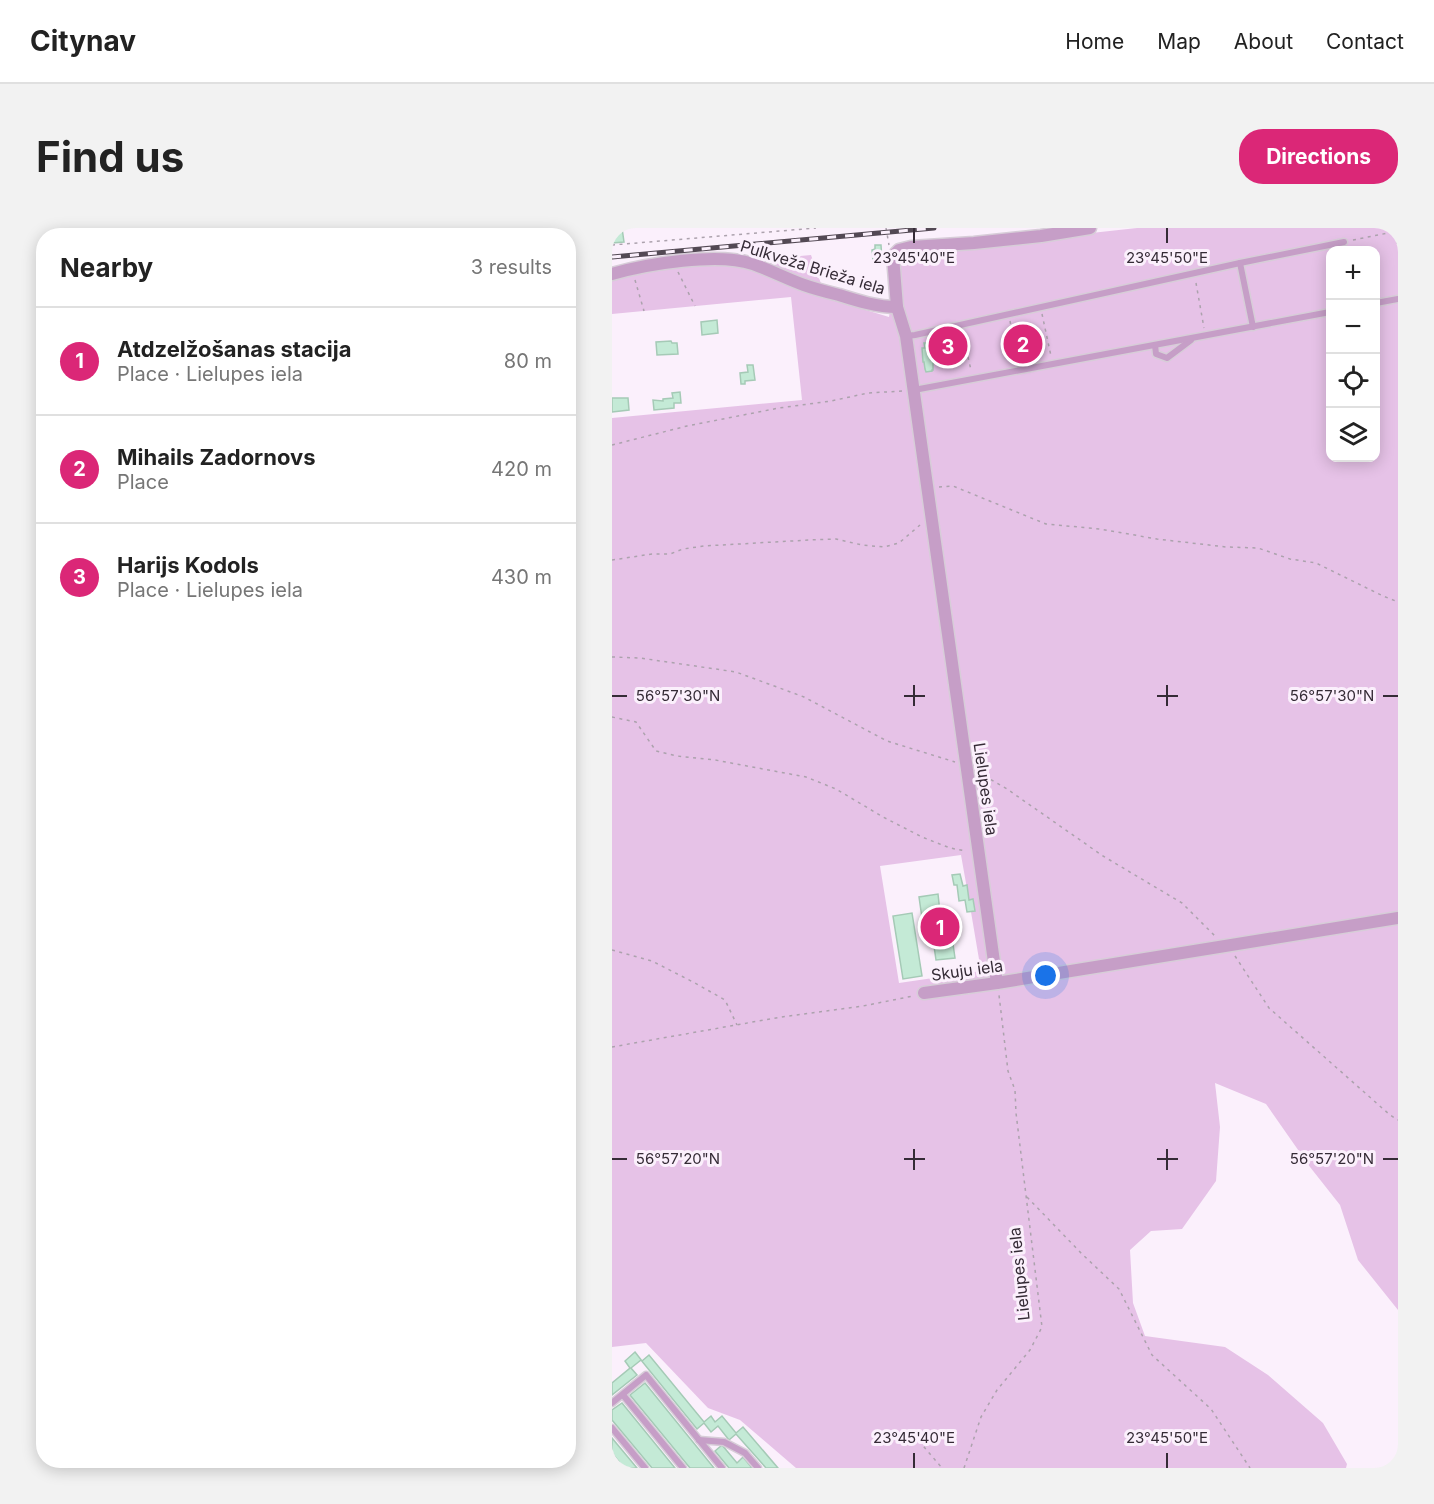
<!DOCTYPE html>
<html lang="en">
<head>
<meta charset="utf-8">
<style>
	body { margin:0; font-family:Inter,sans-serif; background:#f2f2f2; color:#222 }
	.controls { position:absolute; right:18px; top:18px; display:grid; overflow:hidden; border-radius:12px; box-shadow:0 3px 15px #0003 }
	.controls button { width:54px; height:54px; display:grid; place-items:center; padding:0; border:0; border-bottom:2px solid #e0e0e0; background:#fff; color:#222; font:30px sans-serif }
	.you { position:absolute; left:434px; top:748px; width:21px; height:21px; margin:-15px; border:4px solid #fff; border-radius:50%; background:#1a73e8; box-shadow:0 0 0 9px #1a73e833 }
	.badge { display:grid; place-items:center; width:39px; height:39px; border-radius:50%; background:#db2777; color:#fff; font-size:20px; font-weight:700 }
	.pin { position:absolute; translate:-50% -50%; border:3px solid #fff; box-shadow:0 2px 6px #0006 }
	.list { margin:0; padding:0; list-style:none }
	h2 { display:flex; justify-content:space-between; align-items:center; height:78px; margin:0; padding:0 24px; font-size:26px }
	h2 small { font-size:20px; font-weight:400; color:#767676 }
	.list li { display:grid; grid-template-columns:39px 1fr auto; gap:18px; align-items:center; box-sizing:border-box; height:108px; padding:0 24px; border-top:2px solid #e0e0e0 }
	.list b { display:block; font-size:22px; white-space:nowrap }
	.list p { margin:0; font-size:20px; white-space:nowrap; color:#767676 }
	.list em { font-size:20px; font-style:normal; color:#767676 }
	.icon { flex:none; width:33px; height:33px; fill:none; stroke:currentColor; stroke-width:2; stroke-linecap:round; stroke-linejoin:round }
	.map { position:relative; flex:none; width:786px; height:1240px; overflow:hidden; border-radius:24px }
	header { display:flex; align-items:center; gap:36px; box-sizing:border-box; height:84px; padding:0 30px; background:#fff; border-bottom:2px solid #e0e0e0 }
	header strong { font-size:28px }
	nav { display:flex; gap:33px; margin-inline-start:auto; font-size:21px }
	.intro { display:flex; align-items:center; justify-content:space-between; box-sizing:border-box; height:144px; padding:0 36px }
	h1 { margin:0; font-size:42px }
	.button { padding:15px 27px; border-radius:24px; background:#db2777; color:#fff; font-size:21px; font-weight:700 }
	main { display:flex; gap:36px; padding:0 36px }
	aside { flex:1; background:#fff; border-radius:24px; box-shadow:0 3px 15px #0003 }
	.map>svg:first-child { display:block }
	.green { fill:#e6c2e7; fill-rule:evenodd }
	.building { fill:#c4ead6; stroke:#a5cab6; stroke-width:1.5 }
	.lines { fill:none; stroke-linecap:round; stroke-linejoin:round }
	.service-casing { stroke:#d7cdd8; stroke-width:9 }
	.minor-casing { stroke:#d7cdd8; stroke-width:15 }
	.path { stroke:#aca2ad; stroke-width:1.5; stroke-dasharray:3 4.5; stroke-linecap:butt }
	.service { stroke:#c69ec7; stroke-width:6 }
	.minor { stroke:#c69ec7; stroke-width:12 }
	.rail-casing { stroke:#534954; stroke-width:5 }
	.rail { stroke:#fbf0fc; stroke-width:3; stroke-dasharray:9; stroke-linecap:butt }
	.ticks { fill:none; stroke:#352b36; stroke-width:2 }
	.labels { text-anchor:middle; stroke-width:6; stroke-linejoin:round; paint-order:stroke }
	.street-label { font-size:16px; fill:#352b36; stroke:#fbf0fc }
	.ticks-label { font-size:15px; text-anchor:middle; fill:#352b36; stroke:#fbf0fc; stroke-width:6; stroke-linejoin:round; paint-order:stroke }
</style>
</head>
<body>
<header>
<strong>Citynav</strong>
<nav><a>Home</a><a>Map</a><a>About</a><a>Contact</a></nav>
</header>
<div class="intro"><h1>Find us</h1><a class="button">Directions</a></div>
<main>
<aside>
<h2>Nearby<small>3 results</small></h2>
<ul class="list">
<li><span class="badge">1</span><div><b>Atdzelžošanas stacija</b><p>Place · Lielupes iela</p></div><em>80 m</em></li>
<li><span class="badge">2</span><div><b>Mihails Zadornovs</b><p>Place</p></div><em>420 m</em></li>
<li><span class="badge">3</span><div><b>Harijs Kodols</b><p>Place · Lielupes iela</p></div><em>430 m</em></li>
</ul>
</aside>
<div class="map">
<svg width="786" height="1240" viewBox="0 0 786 1240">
	<rect width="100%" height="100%" fill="#fbf0fc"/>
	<path class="green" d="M525,0H786V1082L746,1032L728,977L698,939L654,876L603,855L608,899L604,953L570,1001L539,1003L518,1022L521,1075L533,1108L613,1119L656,1147L711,1195L735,1236L734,1240H184L128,1192L96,1180L34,1115L0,1119V190L190,172L179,69L0,86V45L199,27L214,70L277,89L287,28L370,17ZM718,22H764V230H718ZM349,627L357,672L363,683L359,684L369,743L287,755L268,638Z"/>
	<g class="building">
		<polygon points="0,0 10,0 12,14 0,15"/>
		<polygon points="263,17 269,17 270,32 261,33 260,22 263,21"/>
		<polygon points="105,92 106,105 90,107 89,94"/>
		<polygon points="59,113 60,115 65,115 66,126 45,127 44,114"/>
		<polygon points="312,115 318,115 318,119 321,119 322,133 321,133 321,142 320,142 320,143 314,144 313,141 312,134 311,134 310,120 313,120"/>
		<polygon points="135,137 141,137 143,152 133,153 133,156 129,156 128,145 136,144"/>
		<polygon points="68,164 69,175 62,175 62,180 42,182 41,172 51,173 51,171 61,170 60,165"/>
		<polygon points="0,170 16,170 17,182 0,184"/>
		<polygon points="348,646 351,658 355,657 357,672 361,671 363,683 355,684 353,672 347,673 345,657 342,657 340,647"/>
		<polygon points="326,666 330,703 339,702 343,730 324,732 320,704 326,703 325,695 311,697 307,669"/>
		<polygon points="300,685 310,748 291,751 281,688"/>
		<polygon points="23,1124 30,1133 37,1127 92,1194 99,1188 103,1194 110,1188 124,1205 131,1199 166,1240 154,1240 124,1206 117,1212 106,1198 99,1204 92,1195 85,1201 29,1132 19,1140 25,1147 0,1167 0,1155 18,1140 13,1133"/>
		<polygon points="33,1155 102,1240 78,1240 18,1167"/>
		<polygon points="10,1175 63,1240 40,1240 0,1192 0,1182"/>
		<polygon points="0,1210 25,1240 12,1240 0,1225"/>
		<polygon points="110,1217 125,1235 131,1229 140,1240 117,1240 103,1223"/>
	</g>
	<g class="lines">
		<defs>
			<g id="service">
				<polyline points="628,35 641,99"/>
				<polyline points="764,75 786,71"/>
				<polyline points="294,108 303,107 628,35 732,14"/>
				<polyline points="543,117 544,126 555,130 579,112"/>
				<polyline points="302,162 718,84"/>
				<polyline points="11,1167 71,1240"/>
				<polyline points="0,1175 34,1147 110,1240"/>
				<polyline points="0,1200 33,1240"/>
				<polyline points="87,1212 112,1214 133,1225 146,1240"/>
			</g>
			<g id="minor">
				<path d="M0,46C35,36 106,24 141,36C158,42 175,51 192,57C203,61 215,64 227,67C246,73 265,79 285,79"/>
				<polyline points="385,755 294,108 285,79 281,28 287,22 299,19 362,15 429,8 478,0"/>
				<polyline points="312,765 385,755 786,690"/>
			</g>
		</defs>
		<use href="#service" class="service-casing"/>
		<use href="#minor" class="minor-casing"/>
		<g class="path">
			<polyline points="274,0 277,17"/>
			<polyline points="778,0 779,5 784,10 786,20"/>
			<polyline points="741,12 786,3"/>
			<polyline points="0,17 204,0"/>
			<polyline points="66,44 83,78"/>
			<polyline points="23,52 32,83"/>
			<polyline points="584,55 592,100"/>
			<polyline points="430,86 439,128"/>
			<polyline points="398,93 406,133"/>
			<polyline points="356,129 359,142"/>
			<polyline points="0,217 75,198 167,180 219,173 256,165 292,163"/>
			<polyline points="327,259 341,258 434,296 488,301 545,311 614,319 646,320 678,331 704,335 771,368 786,374"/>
			<polyline points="0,332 40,326 58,326 71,321 92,318 197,312 224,311 250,317 272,319 287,315 308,297"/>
			<polyline points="0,429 28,430 124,444 192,469 275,513 343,534"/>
			<polyline points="0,489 24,494 44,523 65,528 103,532 194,549 224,561 271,589 310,609 338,620 354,623"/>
			<polyline points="366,544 395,561 491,628 570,675 603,708"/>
			<polyline points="0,722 40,733 83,755 113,772 125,797"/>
			<polyline points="623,728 657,780 778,887 786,892"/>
			<polyline points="0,819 169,789 251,778 301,768"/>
			<polyline points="415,969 470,1026 507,1061 540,1127 599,1181 638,1240"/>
			<polyline points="307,1213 330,1240"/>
			<polyline points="352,1240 369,1189 385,1162 418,1122 430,1099 404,885 403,862 396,843 387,767"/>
		</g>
		<use href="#service" class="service"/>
		<use href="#minor" class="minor"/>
		<defs>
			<polyline id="rail" points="0,29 322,0"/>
		</defs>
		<use href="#rail" class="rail-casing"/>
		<use href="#rail" class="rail"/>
	</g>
	<path class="ticks" d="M302,0V15M555,0V15M302,457V478M555,457V478M0,468H15M292,468H313M545,468H566M771,468H786M302,921V942M555,921V942M0,931H15M292,931H313M545,931H566M771,931H786M302,1225V1240M555,1225V1240"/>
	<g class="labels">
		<g class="street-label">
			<text transform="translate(201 39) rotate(17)" y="6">Pulkveža Brieža iela</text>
			<text transform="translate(374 561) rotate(82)" y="6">Lielupes iela</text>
			<text transform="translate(355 742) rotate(-8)" y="6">Skuju iela</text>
			<text transform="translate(407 1046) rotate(-96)" y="6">Lielupes iela</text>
		</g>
	</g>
	<g class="ticks-label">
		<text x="302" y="35">23°45'40"E</text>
		<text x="555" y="35">23°45'50"E</text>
		<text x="66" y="473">56°57'30"N</text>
		<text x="720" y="473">56°57'30"N</text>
		<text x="66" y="936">56°57'20"N</text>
		<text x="720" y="936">56°57'20"N</text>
		<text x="302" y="1215">23°45'40"E</text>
		<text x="555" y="1215">23°45'50"E</text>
	</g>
</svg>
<div class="controls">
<button>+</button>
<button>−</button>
<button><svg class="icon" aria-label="locate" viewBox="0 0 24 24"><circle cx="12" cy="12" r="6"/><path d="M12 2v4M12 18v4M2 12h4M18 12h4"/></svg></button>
<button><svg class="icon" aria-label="layers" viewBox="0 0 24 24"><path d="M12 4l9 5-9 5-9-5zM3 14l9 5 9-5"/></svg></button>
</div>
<div class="you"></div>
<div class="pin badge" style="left:328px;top:699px">1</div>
<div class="pin badge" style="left:411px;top:116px">2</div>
<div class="pin badge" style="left:336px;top:118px">3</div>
</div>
</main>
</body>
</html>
